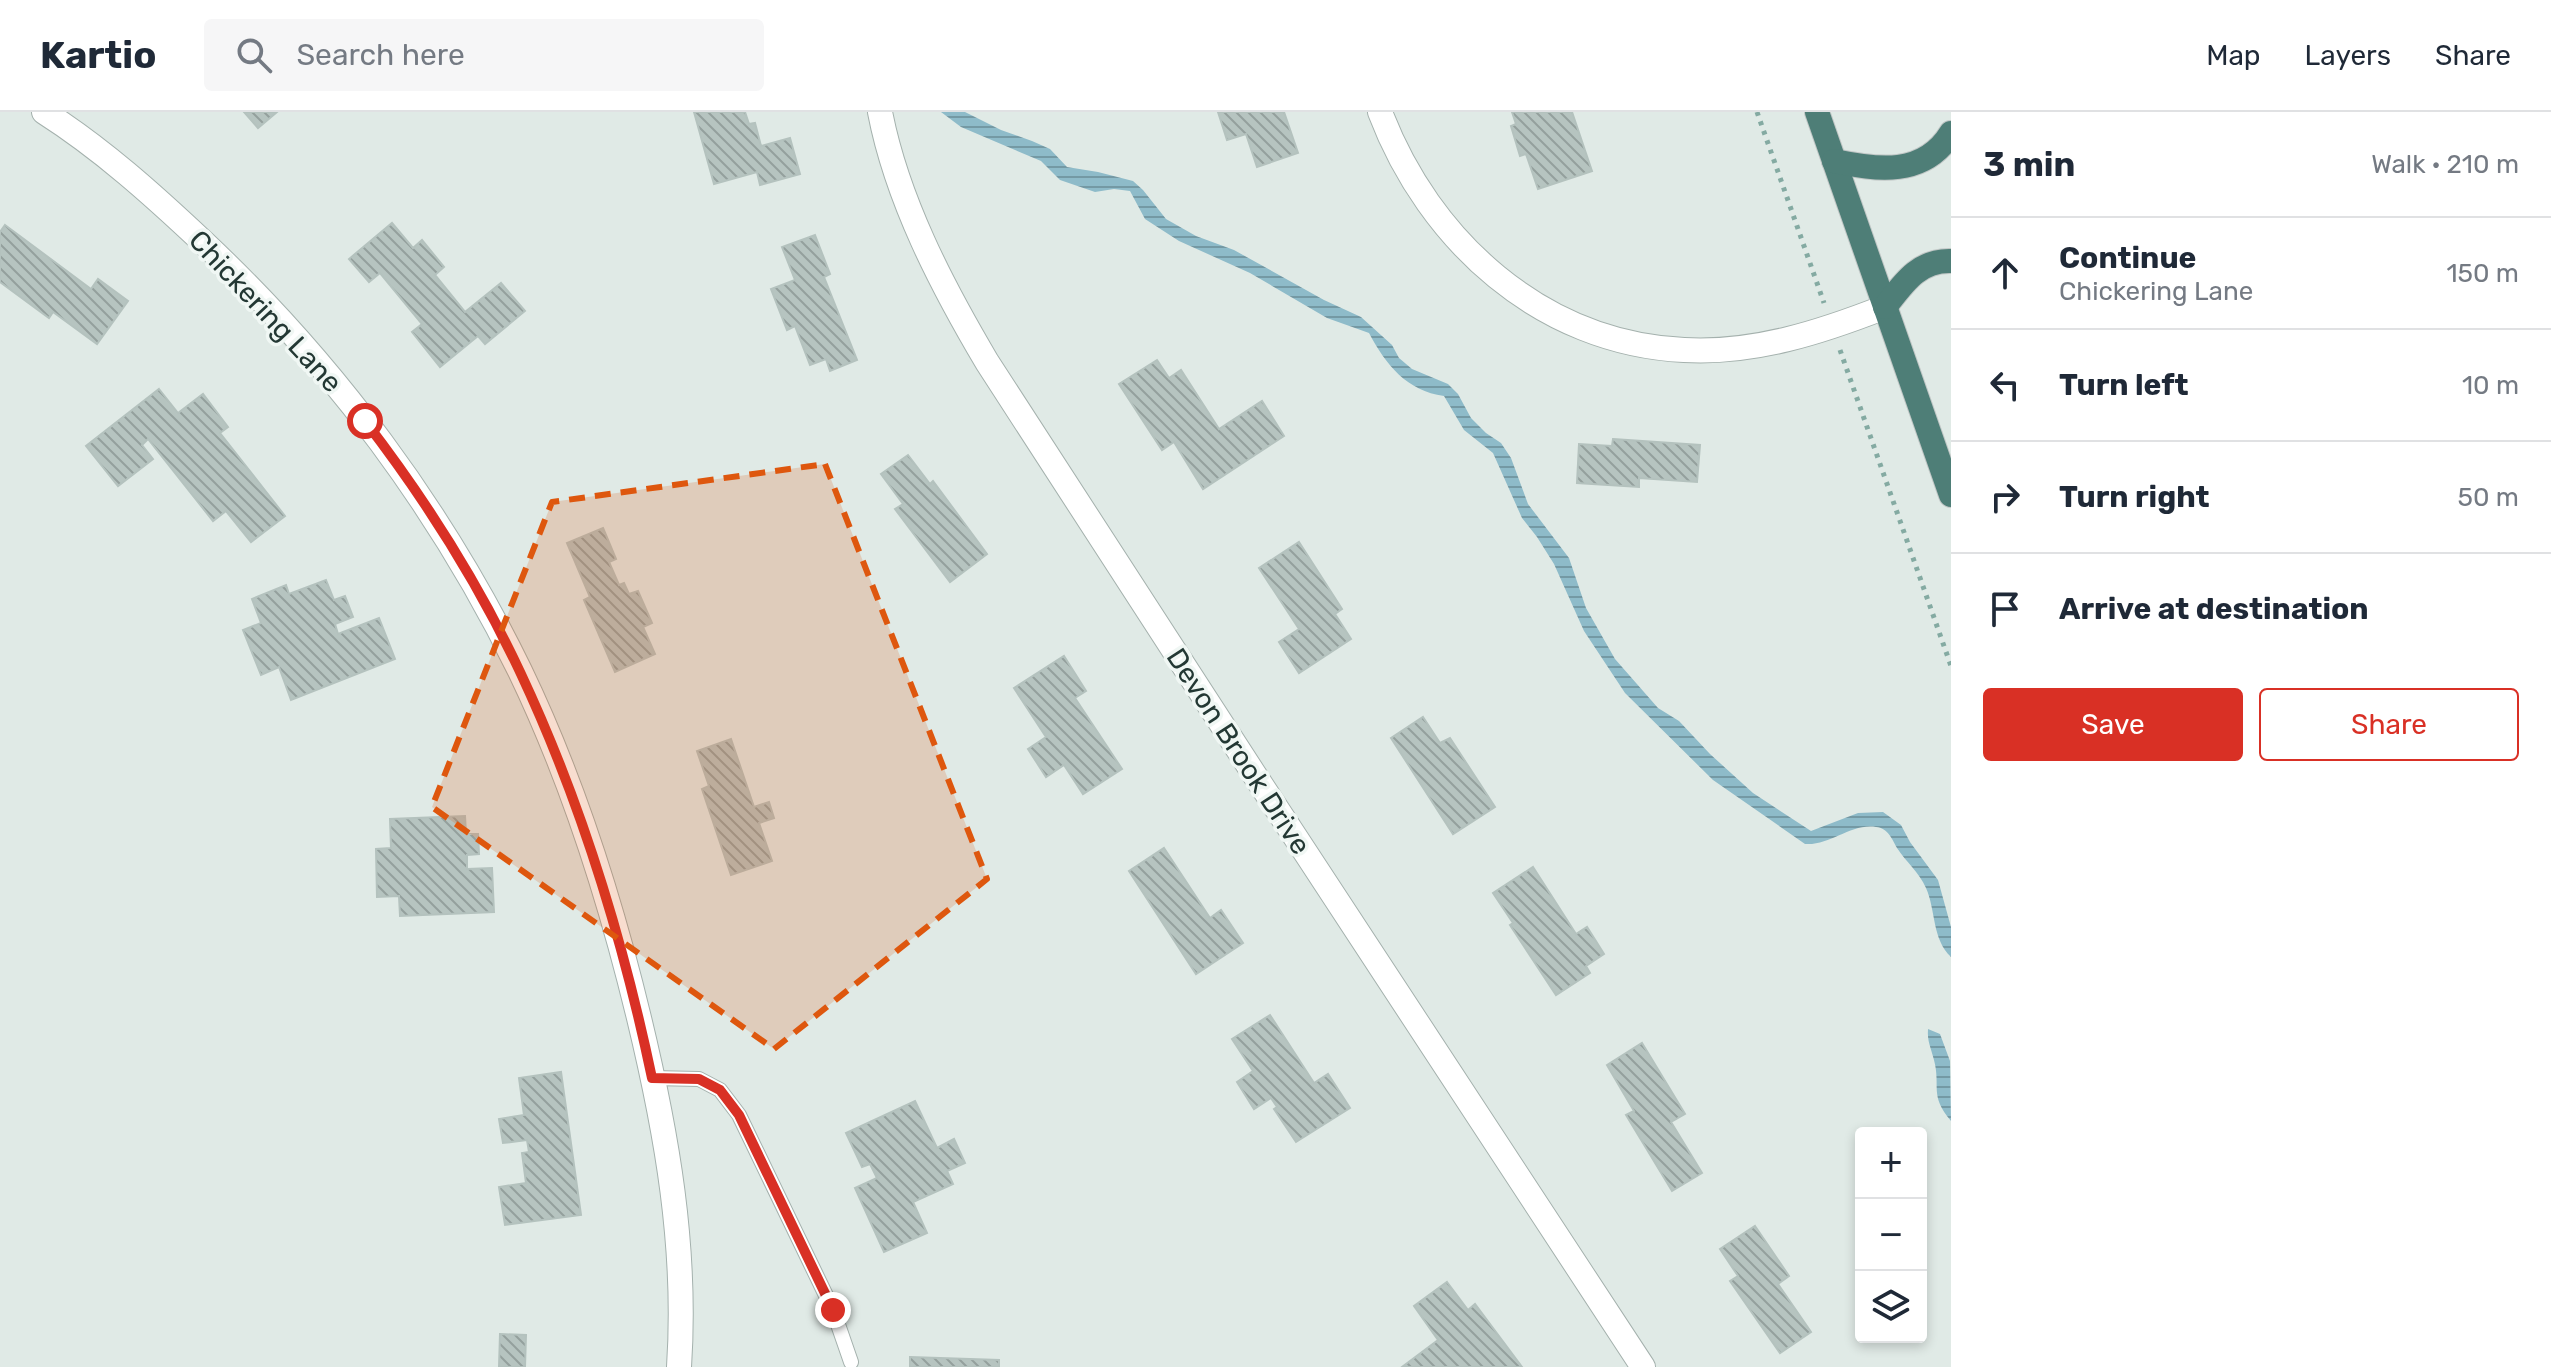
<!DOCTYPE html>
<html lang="en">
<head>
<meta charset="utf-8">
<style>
	body { margin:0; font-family:Rubik,sans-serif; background:#f6f6f7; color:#1f2937 }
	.controls { position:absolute; right:24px; bottom:24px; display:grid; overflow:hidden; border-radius:8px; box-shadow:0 4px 12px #0003 }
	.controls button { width:72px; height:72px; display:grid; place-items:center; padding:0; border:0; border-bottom:2px solid #e0e1e3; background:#fff; color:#1f2937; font:40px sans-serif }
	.stop { position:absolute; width:24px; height:24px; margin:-18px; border:6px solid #d93025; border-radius:50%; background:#fff }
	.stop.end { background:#d93025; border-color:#fff; box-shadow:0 2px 8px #0008 }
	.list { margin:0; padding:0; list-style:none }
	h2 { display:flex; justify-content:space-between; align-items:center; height:104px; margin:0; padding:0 32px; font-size:34px }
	h2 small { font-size:26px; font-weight:400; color:#747a83 }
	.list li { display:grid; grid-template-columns:52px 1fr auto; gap:24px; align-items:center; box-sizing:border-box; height:112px; padding:0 32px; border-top:2px solid #e0e1e3 }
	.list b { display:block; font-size:30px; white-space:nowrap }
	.list p { margin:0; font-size:26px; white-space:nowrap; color:#747a83 }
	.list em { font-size:26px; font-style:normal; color:#747a83 }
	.actions { display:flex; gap:16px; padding:24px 32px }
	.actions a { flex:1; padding:18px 0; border:2px solid #d93025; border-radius:8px; text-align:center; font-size:28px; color:#d93025 }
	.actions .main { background:#d93025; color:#fff }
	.icon { flex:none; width:44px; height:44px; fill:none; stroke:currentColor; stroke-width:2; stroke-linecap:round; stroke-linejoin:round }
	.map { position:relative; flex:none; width:1951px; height:1255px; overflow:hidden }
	header { display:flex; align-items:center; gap:48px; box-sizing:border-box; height:112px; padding:0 40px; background:#fff; border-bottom:2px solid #e0e1e3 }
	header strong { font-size:38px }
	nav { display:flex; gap:44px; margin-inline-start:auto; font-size:28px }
	.search { width:560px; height:72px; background:#f6f6f7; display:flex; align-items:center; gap:20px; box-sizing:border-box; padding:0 28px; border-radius:8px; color:#747a83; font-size:30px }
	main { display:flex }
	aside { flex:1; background:#fff }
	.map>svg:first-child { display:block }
	.water { fill:url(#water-rules) }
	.building { fill:url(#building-back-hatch); stroke:#b4c2be; stroke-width:2 }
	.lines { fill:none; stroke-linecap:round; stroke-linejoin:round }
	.service-casing { stroke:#a4b1ad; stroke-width:16 }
	.minor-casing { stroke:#a4b1ad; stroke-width:26 }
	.trunk-casing { stroke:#c1c7c6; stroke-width:26 }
	.path { stroke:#84aaa2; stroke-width:5; stroke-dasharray:4 6; stroke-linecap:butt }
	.service { stroke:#fff; stroke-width:14 }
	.minor { stroke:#fff; stroke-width:24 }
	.trunk { stroke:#4e7e77; stroke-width:24 }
	.route { stroke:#d93025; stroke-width:10 }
	.marked { fill:#de570e; fill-opacity:0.2; stroke:#de570e; stroke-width:6; stroke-dasharray:16 10; stroke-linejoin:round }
	.labels { text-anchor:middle; stroke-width:7; stroke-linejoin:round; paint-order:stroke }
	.street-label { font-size:28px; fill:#233834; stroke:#f0f7f4 }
</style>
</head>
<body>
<header>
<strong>Kartio</strong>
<div class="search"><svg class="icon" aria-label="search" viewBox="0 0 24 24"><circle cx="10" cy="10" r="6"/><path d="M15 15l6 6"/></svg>Search here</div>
<nav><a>Map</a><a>Layers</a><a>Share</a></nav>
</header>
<main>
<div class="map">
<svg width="1951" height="1255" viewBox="0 0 1951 1255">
	<defs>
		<pattern id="water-rules" width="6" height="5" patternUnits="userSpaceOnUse" patternTransform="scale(2)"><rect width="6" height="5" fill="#8ebbc9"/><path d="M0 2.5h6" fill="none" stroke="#7499a4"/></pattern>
		<pattern id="building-back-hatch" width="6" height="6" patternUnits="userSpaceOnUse" patternTransform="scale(2)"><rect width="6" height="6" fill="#b6c4c0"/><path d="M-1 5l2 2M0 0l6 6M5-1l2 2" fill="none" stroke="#94a09d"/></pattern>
	</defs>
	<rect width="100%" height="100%" fill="#e0eae6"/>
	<g class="water">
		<path d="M941,0H965L1001,18L1032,29L1050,37L1067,55L1098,60L1133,69L1143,78L1166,107L1196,124L1234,138L1324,188L1361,205L1392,233L1399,246L1412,257L1448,272L1458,282L1471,306L1486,321L1501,331L1511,346L1528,392L1569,446L1586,496L1615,547L1658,596L1679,609L1710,642L1753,681L1811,719L1858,701L1883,700L1901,713L1910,730L1938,768L1951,815V845C1932,827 1936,799 1926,776C1919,760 1906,750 1897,736C1892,727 1888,716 1876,715C1851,711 1830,734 1805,732L1713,668L1625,581L1584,519L1554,452L1537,425L1522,406L1493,341L1464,318L1444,284C1407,279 1386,253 1369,221L1327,206L1250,161L1179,129L1145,107L1130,79L1114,77L1095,80L1060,68L1041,49L961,15Z"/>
		<path d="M1928,917L1940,922L1950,949L1951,1009C1929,983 1941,975 1934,948C1931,936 1927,929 1928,917Z"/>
	</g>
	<g class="building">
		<polygon points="244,0 277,0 258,16"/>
		<polygon points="694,0 745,0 749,12 755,11 761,34 790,26 800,62 760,73 757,60 714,72"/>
		<polygon points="1218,0 1284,0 1298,41 1257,55 1246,22 1227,28"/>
		<polygon points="1512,0 1572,0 1592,59 1538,77 1526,42 1520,44 1511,14 1516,12"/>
		<polygon points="392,111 413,136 422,128 444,155 435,163 465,200 501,171 525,199 485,232 478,224 440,255 412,220 422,212 380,161 369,170 349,147"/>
		<polygon points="5,113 91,177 98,167 128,189 97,232 53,200 49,206 0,170 0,120"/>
		<polygon points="815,123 830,162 824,165 857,248 830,259 826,247 810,253 795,214 787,218 771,177 795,168 782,135"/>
		<polygon points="1157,248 1169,266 1181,258 1219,317 1262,289 1284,324 1203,377 1174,330 1162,338 1119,272"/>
		<polygon points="159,277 178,301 203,282 228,315 220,321 285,404 251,430 226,399 213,409 148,327 142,333 153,347 118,374 86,334"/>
		<polygon points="1613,327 1700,333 1697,370 1639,366 1639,375 1577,371 1579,332 1612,334"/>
		<polygon points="908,343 930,372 933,369 987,442 950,470 895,397 903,392 881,362"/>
		<polygon points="603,416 616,447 609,450 619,473 624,471 629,482 638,479 652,511 643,515 655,542 615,560 584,488 590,485 567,431"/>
		<polygon points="1299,430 1342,497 1335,502 1351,527 1299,561 1279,530 1299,517 1259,456"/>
		<polygon points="326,468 334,488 345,484 353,505 335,512 338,522 379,506 395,547 291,588 279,555 261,563 243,518 261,511 252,487 286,473 289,482"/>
		<polygon points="1064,544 1086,579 1075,586 1122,657 1083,682 1064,653 1046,665 1028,637 1046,625 1014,576"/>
		<polygon points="1423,605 1440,631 1450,626 1495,695 1453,722 1391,626"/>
		<polygon points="731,627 754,695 769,690 774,706 759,711 772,749 731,763 702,677 709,674 697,639"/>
		<polygon points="465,704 466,722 478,722 479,742 467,743 467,757 492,756 494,800 400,804 399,784 377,785 376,737 391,736 390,707"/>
		<polygon points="1164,736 1210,806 1221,798 1243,831 1196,862 1129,759"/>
		<polygon points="1533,755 1576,822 1587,815 1604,842 1586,854 1590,861 1556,883 1510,813 1513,811 1493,781"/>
		<polygon points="1270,903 1314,971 1328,962 1350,996 1296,1030 1274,997 1277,995 1271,986 1254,997 1237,970 1253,959 1232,927"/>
		<polygon points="1642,931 1685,1002 1671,1010 1702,1061 1672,1079 1626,1003 1634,999 1607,953"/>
		<polygon points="561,960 581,1103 505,1113 499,1075 526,1071 522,1041 529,1040 527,1028 503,1031 499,1007 524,1003 519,966"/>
		<polygon points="915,989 937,1036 954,1027 965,1051 947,1059 953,1072 913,1090 927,1121 884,1140 855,1076 877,1066 870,1052 862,1055 846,1021"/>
		<polygon points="1755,1114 1789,1164 1778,1172 1811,1220 1780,1241 1730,1169 1738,1164 1720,1137"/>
		<polygon points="1447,1170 1468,1198 1475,1192 1522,1255 1402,1255 1438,1228 1414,1194"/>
		<polygon points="500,1222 526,1223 525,1255 499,1255"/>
		<polygon points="910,1245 999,1248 999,1255 910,1255"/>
	</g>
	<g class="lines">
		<defs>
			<polyline id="service" points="652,966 699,967 720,978 739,1003 833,1198 851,1250"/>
			<g id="minor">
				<path d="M44,0C102,37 153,83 203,130C333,252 442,399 520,559C572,667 611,790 639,906C667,1022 687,1136 679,1255"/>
				<path d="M880,0C897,88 942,174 987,250L1254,662L1643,1255"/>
				<path d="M1380,0C1429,129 1541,231 1684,238C1754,242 1821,220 1885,195"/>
			</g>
			<g id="trunk">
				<polyline points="1817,0 1951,383"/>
				<path d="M1834,49C1877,58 1924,65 1951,21"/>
				<path d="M1885,195C1903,172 1918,148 1951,149"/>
			</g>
		</defs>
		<use href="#service" class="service-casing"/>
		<use href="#minor" class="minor-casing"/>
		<use href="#trunk" class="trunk-casing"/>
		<g class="path">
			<polyline points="1757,0 1824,191"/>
			<polyline points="1840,238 1951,554"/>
		</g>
		<use href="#service" class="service"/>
		<use href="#minor" class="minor"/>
		<use href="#trunk" class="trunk"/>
	</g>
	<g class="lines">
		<path class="route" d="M365,309C425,387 479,472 521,562C581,690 623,828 652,966L699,967L720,978L739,1003L833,1198"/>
	</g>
	<path class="marked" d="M825,352L987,767L774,937L432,695L552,390Z"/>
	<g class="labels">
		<g class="street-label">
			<text transform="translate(266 199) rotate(47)" y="10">Chickering Lane</text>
			<text transform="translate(1239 639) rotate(57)" y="10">Devon Brook Drive</text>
		</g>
	</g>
</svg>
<div class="controls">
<button>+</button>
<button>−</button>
<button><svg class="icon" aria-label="layers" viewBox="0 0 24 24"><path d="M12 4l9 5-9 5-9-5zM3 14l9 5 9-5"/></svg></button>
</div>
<div class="stop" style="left:365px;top:309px"></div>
<div class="stop end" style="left:833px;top:1198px"></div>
</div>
<aside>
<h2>3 min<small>Walk · 210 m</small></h2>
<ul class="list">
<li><svg class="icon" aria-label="ahead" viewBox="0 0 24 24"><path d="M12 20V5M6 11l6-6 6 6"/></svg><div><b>Continue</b><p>Chickering Lane</p></div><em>150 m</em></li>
<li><svg class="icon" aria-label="left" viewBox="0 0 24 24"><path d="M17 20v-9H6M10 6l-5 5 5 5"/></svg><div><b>Turn left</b></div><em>10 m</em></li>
<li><svg class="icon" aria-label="right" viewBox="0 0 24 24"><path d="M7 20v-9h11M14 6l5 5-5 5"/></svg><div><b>Turn right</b></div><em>50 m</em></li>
<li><svg class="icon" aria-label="arrive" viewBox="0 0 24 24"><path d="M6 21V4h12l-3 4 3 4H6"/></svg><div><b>Arrive at destination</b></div></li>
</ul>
<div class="actions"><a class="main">Save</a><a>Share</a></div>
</aside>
</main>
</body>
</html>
